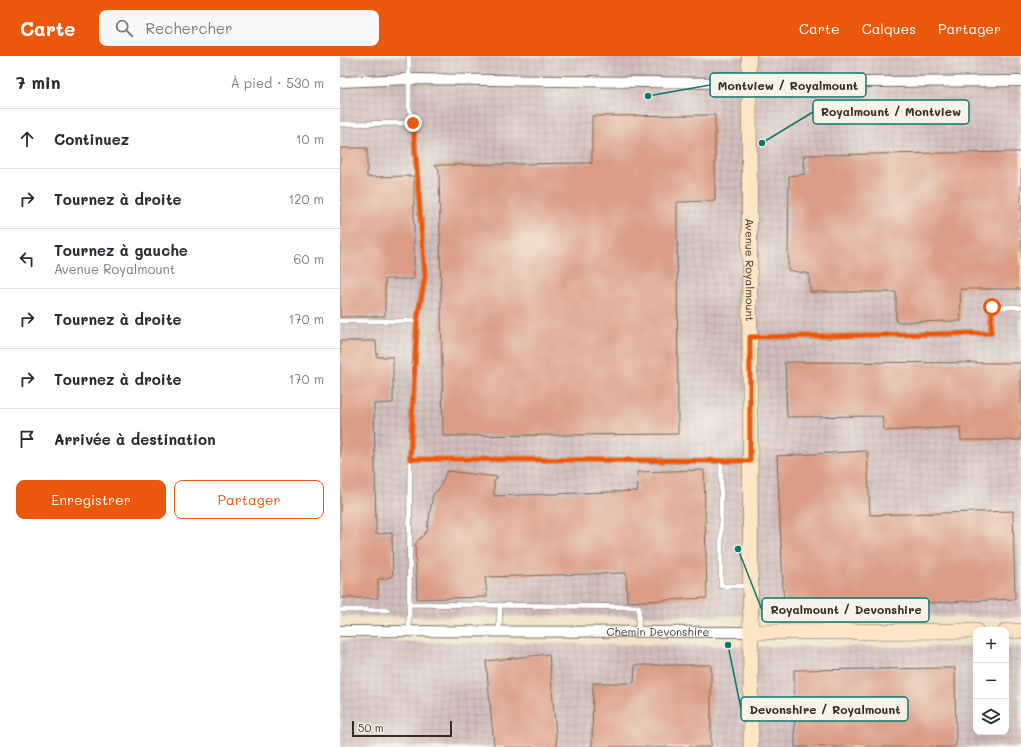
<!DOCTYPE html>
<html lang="fr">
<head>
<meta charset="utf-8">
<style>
	body { margin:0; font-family:Mali,sans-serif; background:#f7f7f7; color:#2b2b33 }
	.controls { position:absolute; right:12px; bottom:12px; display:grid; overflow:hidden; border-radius:8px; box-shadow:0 4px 16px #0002 }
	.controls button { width:36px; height:36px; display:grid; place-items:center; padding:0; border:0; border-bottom:1px solid #e1e1e2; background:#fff; color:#2b2b33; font:20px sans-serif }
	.scale { position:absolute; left:12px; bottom:10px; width:100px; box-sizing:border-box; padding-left:4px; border:2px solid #3b2a1e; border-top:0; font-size:11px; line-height:14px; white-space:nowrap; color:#3b2a1e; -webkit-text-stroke:3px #f7f3e8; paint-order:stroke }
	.stop { position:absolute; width:12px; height:12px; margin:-9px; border:3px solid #ea580c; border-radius:50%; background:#fff }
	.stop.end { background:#ea580c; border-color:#fff; box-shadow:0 1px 4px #0008 }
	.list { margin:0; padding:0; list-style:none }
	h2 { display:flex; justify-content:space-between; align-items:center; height:52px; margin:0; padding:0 16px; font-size:17px }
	h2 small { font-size:13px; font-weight:400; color:#7c7c81 }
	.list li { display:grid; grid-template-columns:26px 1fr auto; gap:12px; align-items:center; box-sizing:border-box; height:60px; padding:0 16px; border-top:1px solid #e1e1e2 }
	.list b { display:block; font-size:15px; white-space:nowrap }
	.list p { margin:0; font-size:13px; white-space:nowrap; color:#7c7c81 }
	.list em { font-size:13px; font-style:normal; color:#7c7c81 }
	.actions { display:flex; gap:8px; padding:12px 16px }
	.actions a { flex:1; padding:9px 0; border:1px solid #ea580c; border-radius:8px; text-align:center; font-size:14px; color:#ea580c }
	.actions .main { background:#ea580c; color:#fff }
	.icon { flex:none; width:22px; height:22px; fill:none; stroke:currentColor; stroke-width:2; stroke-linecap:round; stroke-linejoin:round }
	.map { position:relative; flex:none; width:681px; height:691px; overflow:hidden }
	header { display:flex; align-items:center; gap:24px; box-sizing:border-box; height:56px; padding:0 20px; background:#ea580c; color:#fff }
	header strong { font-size:19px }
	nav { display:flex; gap:22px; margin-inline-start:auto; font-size:14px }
	.search { width:280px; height:36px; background:#f7f7f7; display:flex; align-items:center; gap:10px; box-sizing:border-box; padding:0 14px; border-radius:8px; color:#7c7c81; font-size:15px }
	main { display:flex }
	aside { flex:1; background:#fff }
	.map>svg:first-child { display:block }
	.industrial { fill:url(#industrial-grid) }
	.building { fill:#da9c84 }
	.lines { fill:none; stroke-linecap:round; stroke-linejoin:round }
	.lane-casing { stroke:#7a6b5a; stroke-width:6 }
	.street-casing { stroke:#7a6b5a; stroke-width:12 }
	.secondary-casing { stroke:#7a6b5a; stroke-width:16 }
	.lane { stroke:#fff; stroke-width:5 }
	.street { stroke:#fff; stroke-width:10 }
	.secondary { stroke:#fde5c5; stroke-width:15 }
	.route { stroke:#ea580c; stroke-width:5 }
	.labels { text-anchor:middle; stroke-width:3.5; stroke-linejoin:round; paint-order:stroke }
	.street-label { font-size:11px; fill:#3b2a1e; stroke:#f7f3e8 }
	.leader { fill:none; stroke:#0f766e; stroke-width:1.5 }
	.callout-dot { fill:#0f766e; stroke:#f7f3e8; stroke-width:1.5 }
	.callout { fill:#f7f3e8; stroke:#0f766e; stroke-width:1.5 }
	.callout-label { font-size:12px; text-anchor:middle; font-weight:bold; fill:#3b2a1e }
</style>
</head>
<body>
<header>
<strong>Carte</strong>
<div class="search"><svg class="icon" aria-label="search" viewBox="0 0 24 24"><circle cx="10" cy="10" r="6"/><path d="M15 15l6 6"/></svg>Rechercher</div>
<nav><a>Carte</a><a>Calques</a><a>Partager</a></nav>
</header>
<main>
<aside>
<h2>7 min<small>À pied · 530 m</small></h2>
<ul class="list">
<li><svg class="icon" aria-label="ahead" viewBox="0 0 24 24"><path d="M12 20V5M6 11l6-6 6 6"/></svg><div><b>Continuez</b></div><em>10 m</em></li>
<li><svg class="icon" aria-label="right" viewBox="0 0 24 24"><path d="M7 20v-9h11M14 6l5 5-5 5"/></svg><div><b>Tournez à droite</b></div><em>120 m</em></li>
<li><svg class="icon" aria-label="left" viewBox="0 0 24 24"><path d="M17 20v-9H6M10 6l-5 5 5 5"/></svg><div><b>Tournez à gauche</b><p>Avenue Royalmount</p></div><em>60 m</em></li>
<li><svg class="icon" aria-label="right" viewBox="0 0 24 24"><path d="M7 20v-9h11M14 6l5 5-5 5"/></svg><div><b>Tournez à droite</b></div><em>170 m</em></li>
<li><svg class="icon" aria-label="right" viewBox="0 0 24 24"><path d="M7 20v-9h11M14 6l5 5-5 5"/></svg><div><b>Tournez à droite</b></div><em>170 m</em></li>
<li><svg class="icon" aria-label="arrive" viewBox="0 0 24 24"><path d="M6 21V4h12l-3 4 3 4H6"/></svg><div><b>Arrivée à destination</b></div></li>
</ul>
<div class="actions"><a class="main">Enregistrer</a><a>Partager</a></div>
</aside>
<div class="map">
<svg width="681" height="691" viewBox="0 0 681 691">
	<defs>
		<pattern id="industrial-grid" width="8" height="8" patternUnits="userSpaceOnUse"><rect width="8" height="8" fill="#d1bfbe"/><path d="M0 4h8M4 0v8" fill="none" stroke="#b4a4a3"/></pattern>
	</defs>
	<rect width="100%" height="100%" fill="#f7f3e8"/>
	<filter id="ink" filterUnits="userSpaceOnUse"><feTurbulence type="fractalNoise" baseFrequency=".025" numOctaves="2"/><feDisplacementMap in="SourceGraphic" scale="8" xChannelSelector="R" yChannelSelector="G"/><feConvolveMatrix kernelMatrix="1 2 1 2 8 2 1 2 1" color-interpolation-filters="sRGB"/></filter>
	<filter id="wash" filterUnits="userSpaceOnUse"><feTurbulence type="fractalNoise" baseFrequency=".012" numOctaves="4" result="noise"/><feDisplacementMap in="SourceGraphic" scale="16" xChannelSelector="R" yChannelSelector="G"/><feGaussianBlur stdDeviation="0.9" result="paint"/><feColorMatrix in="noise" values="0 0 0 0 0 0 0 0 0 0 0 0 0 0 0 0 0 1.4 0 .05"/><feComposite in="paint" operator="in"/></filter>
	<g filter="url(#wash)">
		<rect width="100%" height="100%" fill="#efe5ca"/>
		<g class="industrial">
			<polygon points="0,0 681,0 681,561 288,560 0,561"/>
			<polygon points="0,585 376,590 636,591 636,676 666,676 666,591 681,591 681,691 0,691"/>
		</g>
		<g id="blocks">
			<g class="building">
				<polygon points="375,59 375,145 337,146 338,378 103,380 99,113 95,109 252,107 252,60"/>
				<polygon points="0,92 27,92 27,121 74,120 74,223 45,223 45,260 0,261"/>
				<polygon points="681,96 681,233 620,233 621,265 556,266 556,236 470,236 469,218 448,214 449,120 465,118 464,99"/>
				<polygon points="0,285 36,285 37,301 53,301 53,347 34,348 36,478 52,477 53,520 44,523 38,523 38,542 0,542"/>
				<polygon points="445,306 681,307 681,384 621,384 620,371 544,375 542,360 447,361"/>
				<polygon points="527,395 530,459 673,455 675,543 444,553 437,400"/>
				<polygon points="364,414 367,542 287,546 286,517 145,521 147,541 77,543 75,488 87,475 93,438 99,433 107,415 158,421 154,425 154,440 298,435 297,416"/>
				<polygon points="209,598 217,691 154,691 146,605"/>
				<polygon points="295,609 371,609 371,691 252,691 253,627 294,627"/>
				<polygon points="615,612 616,691 455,691 454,614"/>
			</g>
		</g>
	</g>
	<g filter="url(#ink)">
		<use href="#blocks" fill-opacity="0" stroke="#7a6b5a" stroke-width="1"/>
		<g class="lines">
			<defs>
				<g id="lane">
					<polyline points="69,0 69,52 73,67 85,220 77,265"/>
					<polyline points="0,68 73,67"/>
					<polyline points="0,265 77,265 70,403 69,575"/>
					<polyline points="411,281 651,277 652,251 681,251"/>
					<polyline points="70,403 408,405"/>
					<polyline points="381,405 381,530 409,530"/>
					<polyline points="69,549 69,548 299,551 298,575"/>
					<polyline points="0,554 48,554"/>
					<polyline points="159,575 160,549"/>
				</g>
				<g id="street">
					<polyline points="0,26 69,23 384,27 681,25"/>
					<path id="s1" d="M0,575L410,576"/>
				</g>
				<g id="secondary">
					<path id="s2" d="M409,0L411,691"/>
					<polyline points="666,575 681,575"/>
					<polyline points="410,576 636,575"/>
				</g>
			</defs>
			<use href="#lane" class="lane-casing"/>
			<use href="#street" class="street-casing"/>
			<use href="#secondary" class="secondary-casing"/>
			<use href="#lane" class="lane"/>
			<use href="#street" class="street"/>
			<use href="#secondary" class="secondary"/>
		</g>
	</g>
	<g class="lines" filter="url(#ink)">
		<polyline class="route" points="73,67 85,220 77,265 70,403 410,405 410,281 651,277 652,251"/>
	</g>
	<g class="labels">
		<g class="street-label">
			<text dy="4" stroke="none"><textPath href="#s2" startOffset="214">Avenue Royalmount</textPath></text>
			<text dy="4" stroke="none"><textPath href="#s1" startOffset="318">Chemin Devonshire</textPath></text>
		</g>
	</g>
	<path class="leader" d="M308 40L370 29M422 87L473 56M398 493L422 554M388 589L401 653"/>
	<g class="callout-dot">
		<circle cx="308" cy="40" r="4"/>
		<circle cx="422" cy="87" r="4"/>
		<circle cx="398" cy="493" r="4"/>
		<circle cx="388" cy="589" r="4"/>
	</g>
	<g class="callout">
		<rect x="370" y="17" width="156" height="24" rx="4"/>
		<rect x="473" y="44" width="156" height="24" rx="4"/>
		<rect x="422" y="542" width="167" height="24" rx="4"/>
		<rect x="401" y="641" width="167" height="24" rx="4"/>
	</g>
	<g class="callout-label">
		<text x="448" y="34">Montview / Royalmount</text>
		<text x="551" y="60">Royalmount / Montview</text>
		<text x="506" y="558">Royalmount / Devonshire</text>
		<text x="485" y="658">Devonshire / Royalmount</text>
	</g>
</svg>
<div class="controls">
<button>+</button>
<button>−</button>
<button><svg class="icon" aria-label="layers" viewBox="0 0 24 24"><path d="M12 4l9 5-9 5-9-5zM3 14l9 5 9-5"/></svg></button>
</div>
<div class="scale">50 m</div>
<div class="stop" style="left:652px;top:251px"></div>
<div class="stop end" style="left:73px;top:67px"></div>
</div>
</main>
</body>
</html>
